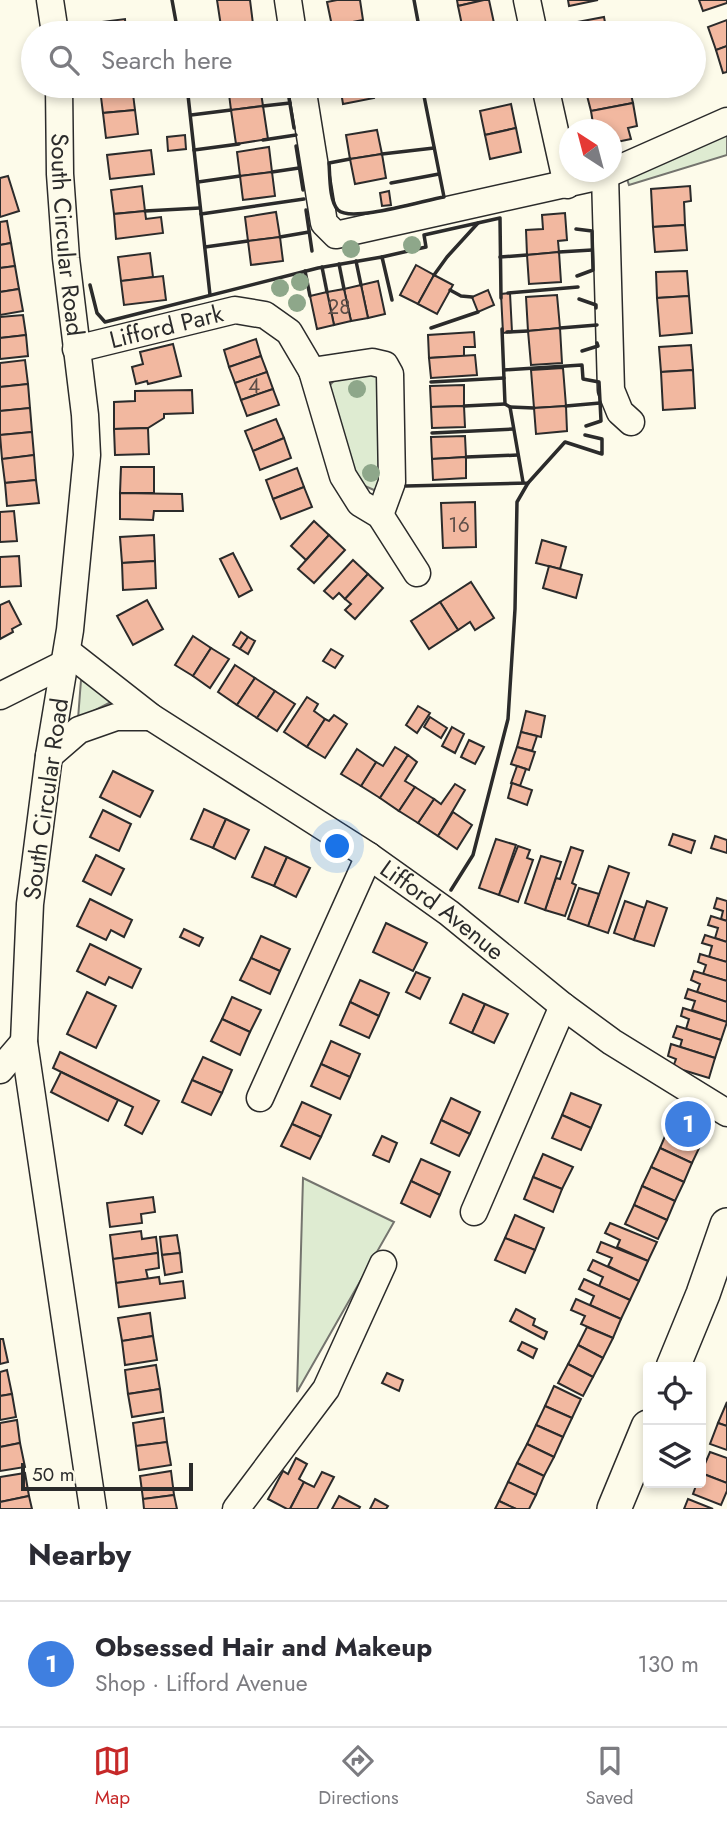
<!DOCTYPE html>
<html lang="en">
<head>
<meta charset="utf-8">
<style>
	body { margin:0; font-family:Jost,sans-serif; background:#f7f7f7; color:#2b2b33 }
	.controls { position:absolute; right:21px; bottom:21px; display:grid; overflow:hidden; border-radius:7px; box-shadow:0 4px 10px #0003 }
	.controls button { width:63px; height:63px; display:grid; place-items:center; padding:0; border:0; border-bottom:2px solid #e1e1e2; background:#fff; color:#2b2b33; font:35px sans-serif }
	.compass { position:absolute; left:559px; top:119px; width:63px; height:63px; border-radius:50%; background:#fff; box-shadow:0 4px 10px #0003; rotate:324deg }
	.scale { position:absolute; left:21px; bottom:18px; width:172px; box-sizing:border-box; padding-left:7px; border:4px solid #2b2b2b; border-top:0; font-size:19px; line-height:24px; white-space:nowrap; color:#2b2b2b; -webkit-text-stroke:5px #fdfbea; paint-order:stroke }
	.you { position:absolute; left:338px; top:847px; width:24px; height:24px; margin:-18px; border:5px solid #fff; border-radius:50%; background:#1a73e8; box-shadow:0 0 0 10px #1a73e833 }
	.badge { display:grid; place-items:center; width:46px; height:46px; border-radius:50%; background:#c62828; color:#fff; font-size:23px; font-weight:700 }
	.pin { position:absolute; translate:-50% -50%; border:4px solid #fff; box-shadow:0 2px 7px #0006 }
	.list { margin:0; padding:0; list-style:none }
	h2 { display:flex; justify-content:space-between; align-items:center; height:91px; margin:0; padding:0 28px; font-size:30px }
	h2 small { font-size:23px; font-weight:400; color:#7c7c81 }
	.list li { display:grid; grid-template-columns:46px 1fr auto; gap:21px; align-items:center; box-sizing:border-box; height:126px; padding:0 28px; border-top:2px solid #e1e1e2 }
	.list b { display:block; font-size:26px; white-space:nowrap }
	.list p { margin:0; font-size:23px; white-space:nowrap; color:#7c7c81 }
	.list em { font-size:23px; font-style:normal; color:#7c7c81 }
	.icon { flex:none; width:38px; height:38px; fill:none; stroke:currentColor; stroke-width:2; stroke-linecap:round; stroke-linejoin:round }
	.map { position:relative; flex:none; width:727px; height:1509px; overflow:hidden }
	.search { position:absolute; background:#fff; box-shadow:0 4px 10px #0003; left:21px; right:21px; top:21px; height:77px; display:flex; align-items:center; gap:18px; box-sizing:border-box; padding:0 24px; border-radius:38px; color:#7c7c81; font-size:26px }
	.sheet { height:217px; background:#fff }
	nav { display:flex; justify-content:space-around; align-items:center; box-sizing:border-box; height:98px; border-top:2px solid #e1e1e2; background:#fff; font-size:19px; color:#7c7c81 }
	nav a { display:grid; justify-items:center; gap:4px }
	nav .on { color:#c62828 }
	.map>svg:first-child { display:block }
	.green { fill:#deebd1; stroke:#74746e; stroke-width:2 }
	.building { fill:#f2b8a0; stroke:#2b2b2b; stroke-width:2 }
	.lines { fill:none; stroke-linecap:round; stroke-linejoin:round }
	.minor-casing { stroke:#2b2b2b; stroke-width:29 }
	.major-casing { stroke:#2b2b2b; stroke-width:36 }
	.minor { stroke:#fdfbea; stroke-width:26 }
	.major { stroke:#fdfbea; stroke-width:33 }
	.wall { stroke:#2b2b2b; stroke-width:3.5 }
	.tree { fill:#8ea78a }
	.labels { text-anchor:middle; stroke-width:5; stroke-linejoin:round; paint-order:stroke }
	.number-label { font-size:21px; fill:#5d4e48 }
	.street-label { font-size:24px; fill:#2b2b2b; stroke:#fdfbea }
</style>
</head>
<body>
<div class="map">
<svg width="727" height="1509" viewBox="0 0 727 1509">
	<rect width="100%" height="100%" fill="#fdfbea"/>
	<g class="green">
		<polygon points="727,130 727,155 629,185 627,179"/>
		<polygon points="339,375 376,375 381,386 381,485 374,490 358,483 329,386"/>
		<polygon points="81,680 115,700 78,719"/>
		<polygon points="303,1178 394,1222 297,1392"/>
	</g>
	<g class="building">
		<polygon points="217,0 250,0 254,32 222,33"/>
		<polygon points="337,0 360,0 363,20 332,26 327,2"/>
		<polygon points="457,0 484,0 458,6"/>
		<polygon points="484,0 489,0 494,23 463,30 458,6"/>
		<polygon points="568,0 598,0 569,6"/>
		<polygon points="699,0 727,0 727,3 703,11"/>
		<polygon points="604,17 607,33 575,33 572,23"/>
		<polygon points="125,19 126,33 94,33 93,23"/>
		<polygon points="727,20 727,46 716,50 708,27"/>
		<polygon points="727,46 727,72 723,73 716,50"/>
		<polygon points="132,86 135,110 103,113 100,89"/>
		<polygon points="228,86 260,86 263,106 231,110"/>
		<polygon points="340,86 372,86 374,98 343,104"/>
		<polygon points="475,86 508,86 508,88 477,95"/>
		<polygon points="593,86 629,86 633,103 591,111 585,88"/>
		<polygon points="633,103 637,126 628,128 631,139 612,143 612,130 594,130 591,111"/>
		<polygon points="511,104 516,128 485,135 480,111"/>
		<polygon points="263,106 268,139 236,144 231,110"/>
		<polygon points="135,110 138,134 106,138 103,113"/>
		<polygon points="516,128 521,152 490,159 485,135"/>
		<polygon points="377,130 382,154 350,159 346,135"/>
		<polygon points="185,135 186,149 168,151 167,137"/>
		<polygon points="269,147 272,172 240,176 237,152"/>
		<polygon points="151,150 154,174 110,179 107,155"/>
		<polygon points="382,154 386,178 355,184 350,159"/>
		<polygon points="272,172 275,196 243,200 240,176"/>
		<polygon points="8,176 19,211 0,217 0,178"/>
		<polygon points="142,186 145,211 114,214 111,190"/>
		<polygon points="690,186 691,201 684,202 685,225 653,227 651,189"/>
		<polygon points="389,191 391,205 382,206 380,193"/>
		<polygon points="145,211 146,219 161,217 163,233 116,239 114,214"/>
		<polygon points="276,212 280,237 248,241 245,217"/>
		<polygon points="565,213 567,240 558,241 559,252 527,255 526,230 543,229 542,215"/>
		<polygon points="7,221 11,243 0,245 0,222"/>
		<polygon points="685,225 687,250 655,252 653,227"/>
		<polygon points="280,237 283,261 251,265 248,241"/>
		<polygon points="11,243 15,266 0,268 0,245"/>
		<polygon points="559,252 561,282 529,284 527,255"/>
		<polygon points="150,253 153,277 121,281 118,257"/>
		<polygon points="416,265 434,275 418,304 400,295"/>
		<polygon points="15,266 19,289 0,292 0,268"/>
		<polygon points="687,271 689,296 657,298 656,272"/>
		<polygon points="434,275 453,285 437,314 418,304"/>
		<polygon points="163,276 166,300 124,305 121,281"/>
		<polygon points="378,281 385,314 368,318 361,285"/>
		<polygon points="361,285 368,318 351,321 344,289"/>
		<polygon points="19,289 23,311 0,315 0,292"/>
		<polygon points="344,289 351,321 334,325 327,292"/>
		<polygon points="488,290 494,305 478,312 472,297"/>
		<polygon points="327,292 334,325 317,329 310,296"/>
		<polygon points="510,293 512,332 503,333 501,294"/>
		<polygon points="557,295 560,328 528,331 526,297"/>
		<polygon points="689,296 692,333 660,336 657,298"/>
		<polygon points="23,315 26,335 0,338 0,317"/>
		<polygon points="560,328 562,363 531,365 528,331"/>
		<polygon points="474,332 475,347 464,347 464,356 429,358 428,335"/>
		<polygon points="26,335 28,356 0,359 0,338"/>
		<polygon points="256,339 261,356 229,367 224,350"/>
		<polygon points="173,344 181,376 148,384 147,381 136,384 132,367 143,364 140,352"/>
		<polygon points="691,345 693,370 661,372 659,347"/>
		<polygon points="475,355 477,375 431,378 429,358"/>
		<polygon points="261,356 267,372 235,383 229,367"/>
		<polygon points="25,360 28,384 0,387 0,363"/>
		<polygon points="563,368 566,406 534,408 531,370"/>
		<polygon points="693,370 695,408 663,410 661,372"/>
		<polygon points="267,372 273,389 241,400 235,383"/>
		<polygon points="28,384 30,408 0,411 0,387"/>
		<polygon points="464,385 464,406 431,407 430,386"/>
		<polygon points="273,389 279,405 247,416 241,400"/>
		<polygon points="192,390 193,413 164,414 164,418 148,428 114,429 114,402 135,401 135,391"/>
		<polygon points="464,406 465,427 432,428 431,407"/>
		<polygon points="566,406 567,431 536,434 534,408"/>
		<polygon points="30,408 32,432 0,435 0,411"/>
		<polygon points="276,419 284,438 253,451 245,431"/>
		<polygon points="148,428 149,454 115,455 114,429"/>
		<polygon points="32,432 34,455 2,459 0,435"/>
		<polygon points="465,436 466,457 432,459 431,437"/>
		<polygon points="284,438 291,458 260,470 253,451"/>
		<polygon points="34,455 36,480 5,483 2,459"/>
		<polygon points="466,457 466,478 433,480 432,459"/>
		<polygon points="121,467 154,467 154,493 120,493"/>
		<polygon points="297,468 304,487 273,499 266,480"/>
		<polygon points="36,480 39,503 7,506 5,483"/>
		<polygon points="304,487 312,507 281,519 273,499"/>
		<polygon points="120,493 182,494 183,511 154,511 153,520 120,519"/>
		<polygon points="475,502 476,547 443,548 441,503"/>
		<polygon points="14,511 17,541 0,542 0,512"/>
		<polygon points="314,521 329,535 306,560 291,546"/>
		<polygon points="154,535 155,561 122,563 120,537"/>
		<polygon points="329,535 345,550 314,583 298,569"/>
		<polygon points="542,540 566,547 560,569 536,563"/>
		<polygon points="233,553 252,590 239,597 220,559"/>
		<polygon points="19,556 21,586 0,587 0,557"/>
		<polygon points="353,560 368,574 345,599 339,593 333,599 324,591"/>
		<polygon points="155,561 156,588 123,590 122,563"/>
		<polygon points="549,566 582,575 576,598 543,588"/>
		<polygon points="368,574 383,588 355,619 345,610 351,604 345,599"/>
		<polygon points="471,582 494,618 475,630 470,622 458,630 440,602"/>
		<polygon points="147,600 163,629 133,645 117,616"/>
		<polygon points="9,601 21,624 12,629 13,632 0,639 0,605"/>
		<polygon points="440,602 458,630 429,649 411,621"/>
		<polygon points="241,632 248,637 240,649 233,645"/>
		<polygon points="193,636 211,648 193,676 175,665"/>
		<polygon points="248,637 255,641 248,654 240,649"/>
		<polygon points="211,648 229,659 210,688 193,676"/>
		<polygon points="331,649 343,656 335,668 323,661"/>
		<polygon points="235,665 255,678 237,705 218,692"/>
		<polygon points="255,678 275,691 257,718 237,705"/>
		<polygon points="275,691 295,704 277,731 257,718"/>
		<polygon points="307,697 318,704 314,711 325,719 307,747 284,732"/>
		<polygon points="418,706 430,713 417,733 406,725"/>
		<polygon points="526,711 545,716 541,737 521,732"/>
		<polygon points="334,715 347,724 325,758 307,747 325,719 329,721"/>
		<polygon points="430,717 447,728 441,738 424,727"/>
		<polygon points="452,727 464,734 455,753 442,746"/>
		<polygon points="521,732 537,736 532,751 517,747"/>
		<polygon points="469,740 484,747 475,764 461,757"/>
		<polygon points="395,747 408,755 380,798 361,786 376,762 383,766"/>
		<polygon points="517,747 535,752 529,770 511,764"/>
		<polygon points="357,749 376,762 361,786 341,774"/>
		<polygon points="408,755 417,762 405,781 415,787 399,811 380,798"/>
		<polygon points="517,766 526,769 520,786 511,783"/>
		<polygon points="113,771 153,791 140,817 100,797"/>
		<polygon points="512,783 532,790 527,805 508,798"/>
		<polygon points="455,784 465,790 438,836 418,823 434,799 441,804"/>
		<polygon points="415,787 434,799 418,823 399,811"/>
		<polygon points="204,809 226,819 213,848 191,839"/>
		<polygon points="103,810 131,824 119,851 90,837"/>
		<polygon points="453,812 472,825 457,849 438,836"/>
		<polygon points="226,819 249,830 235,859 213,848"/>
		<polygon points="673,834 695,841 691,853 669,845"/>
		<polygon points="715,836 727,840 727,853 711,848"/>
		<polygon points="496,839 516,845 499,895 479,888"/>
		<polygon points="518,846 530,850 527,858 533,860 518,902 499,895"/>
		<polygon points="265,847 287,857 274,886 252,877"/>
		<polygon points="571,847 583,851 572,883 576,885 565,916 545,910 556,878 560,879"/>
		<polygon points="96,855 124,869 111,895 83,881"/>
		<polygon points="541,856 561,862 545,910 525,903"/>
		<polygon points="287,857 310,868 296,897 274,886"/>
		<polygon points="609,866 629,873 608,933 588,926"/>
		<polygon points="579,888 599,894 588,926 568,919"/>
		<polygon points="717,898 727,901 727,921 721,919 723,911 714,908"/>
		<polygon points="90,899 132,920 124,937 111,930 106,940 77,926"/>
		<polygon points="625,901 645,908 634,940 614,933"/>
		<polygon points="647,901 667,908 654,946 634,940"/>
		<polygon points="711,916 727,921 727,942 715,938 718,928 708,925"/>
		<polygon points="386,923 427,943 413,971 373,952"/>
		<polygon points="184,929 203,938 199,946 180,937"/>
		<polygon points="705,935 727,942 727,962 709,957 712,946 702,943"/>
		<polygon points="261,936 290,949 280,971 251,958"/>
		<polygon points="90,944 141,969 132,988 109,977 105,985 77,971"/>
		<polygon points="700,954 727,962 727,981 703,974 706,965 698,962"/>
		<polygon points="251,958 280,971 270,994 240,980"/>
		<polygon points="694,971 727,981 727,1002 697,992 700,984 691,980"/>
		<polygon points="416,972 430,978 420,999 406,992"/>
		<polygon points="360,980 389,993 379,1016 350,1002"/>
		<polygon points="688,989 727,1002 727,1022 692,1010 695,1001 685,998"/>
		<polygon points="87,992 116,1006 96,1048 67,1034"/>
		<polygon points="463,994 485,1004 472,1033 450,1023"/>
		<polygon points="232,997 261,1010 250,1032 222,1019"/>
		<polygon points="350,1002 379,1016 369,1038 340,1025"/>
		<polygon points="485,1004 508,1014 494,1043 472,1033"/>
		<polygon points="683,1008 727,1022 721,1040 686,1029 689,1019 681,1016"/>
		<polygon points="222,1019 250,1032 240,1055 211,1041"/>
		<polygon points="677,1026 721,1040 715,1058 680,1047 682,1040 673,1037"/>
		<polygon points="331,1041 360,1054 350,1077 321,1064"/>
		<polygon points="671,1044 715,1058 709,1078 673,1067 676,1059 668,1056"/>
		<polygon points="60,1052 159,1101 142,1134 125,1125 133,1107 53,1068"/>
		<polygon points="203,1057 232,1070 222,1093 192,1080"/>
		<polygon points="321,1064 350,1077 340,1099 311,1086"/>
		<polygon points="61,1072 118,1100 108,1121 51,1092"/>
		<polygon points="192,1080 222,1093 211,1115 182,1102"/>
		<polygon points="571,1093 601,1105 591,1128 562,1115"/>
		<polygon points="451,1098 480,1112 470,1134 441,1120"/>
		<polygon points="302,1102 331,1115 321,1137 292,1124"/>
		<polygon points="675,1104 707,1119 698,1139 666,1124"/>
		<polygon points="562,1115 591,1128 581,1150 552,1138"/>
		<polygon points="441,1120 470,1134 459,1156 431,1143"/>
		<polygon points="292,1124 321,1137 310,1159 281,1146"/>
		<polygon points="668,1129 701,1144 692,1163 660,1148"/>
		<polygon points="382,1136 397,1143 389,1162 373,1155"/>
		<polygon points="660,1148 692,1163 684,1182 651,1167"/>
		<polygon points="543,1154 573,1167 562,1189 533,1177"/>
		<polygon points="421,1159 450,1172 440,1195 411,1181"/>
		<polygon points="651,1167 684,1182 675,1201 642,1186"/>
		<polygon points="533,1177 562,1189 553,1212 524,1199"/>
		<polygon points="411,1181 440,1195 430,1217 401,1203"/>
		<polygon points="642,1186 675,1201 667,1220 634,1205"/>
		<polygon points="153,1197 155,1212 141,1214 142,1223 110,1227 107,1203"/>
		<polygon points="634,1205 667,1220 658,1239 625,1224"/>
		<polygon points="515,1215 544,1228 535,1250 505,1238"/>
		<polygon points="610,1223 657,1242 648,1261 617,1247 620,1240 605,1233"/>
		<polygon points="141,1231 142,1239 156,1237 158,1253 113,1259 110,1235"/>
		<polygon points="177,1235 180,1253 162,1255 160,1237"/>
		<polygon points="505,1238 535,1250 525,1273 495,1260"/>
		<polygon points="601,1242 648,1261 639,1281 608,1266 612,1258 597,1252"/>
		<polygon points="158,1253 159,1268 146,1270 148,1279 116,1283 113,1259"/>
		<polygon points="180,1253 182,1272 165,1275 162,1255"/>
		<polygon points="593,1260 639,1281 630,1300 599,1286 603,1277 588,1270"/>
		<polygon points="159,1277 160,1284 183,1281 185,1298 119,1307 116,1283"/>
		<polygon points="584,1279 630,1300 621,1319 590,1305 594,1296 579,1289"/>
		<polygon points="576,1299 621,1319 613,1338 581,1324 585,1316 571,1310"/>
		<polygon points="516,1309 535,1319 533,1325 547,1332 544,1339 510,1321"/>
		<polygon points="150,1313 153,1336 122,1341 118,1318"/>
		<polygon points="587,1327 613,1338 603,1358 578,1345"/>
		<polygon points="153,1336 157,1360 125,1365 122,1341"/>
		<polygon points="0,1339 3,1339 8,1362 0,1364"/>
		<polygon points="522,1342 537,1349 533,1358 518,1350"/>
		<polygon points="578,1345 603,1358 593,1377 568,1364"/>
		<polygon points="568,1364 593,1377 583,1396 558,1383"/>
		<polygon points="156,1365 160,1389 128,1394 125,1370"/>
		<polygon points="7,1370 12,1394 0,1396 0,1372"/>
		<polygon points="387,1373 403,1380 399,1391 382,1383"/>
		<polygon points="554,1386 581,1399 572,1418 545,1406"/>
		<polygon points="160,1389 163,1412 132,1417 128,1394"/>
		<polygon points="12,1394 16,1417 0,1420 0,1396"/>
		<polygon points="727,1402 727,1426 718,1423"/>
		<polygon points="545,1406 572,1418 563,1437 536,1425"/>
		<polygon points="164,1418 167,1442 136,1446 133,1423"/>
		<polygon points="17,1420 20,1443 0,1447 0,1423"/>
		<polygon points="718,1423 727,1426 727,1450 710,1444"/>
		<polygon points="536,1425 563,1437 554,1457 527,1444"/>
		<polygon points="167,1442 171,1465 139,1470 136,1446"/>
		<polygon points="20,1443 25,1467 0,1471 0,1447"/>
		<polygon points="527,1444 554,1457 544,1476 517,1463"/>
		<polygon points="710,1452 727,1458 727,1483 701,1473"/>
		<polygon points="296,1458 307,1464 299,1479 304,1482 290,1509 287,1509 268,1499 283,1471 288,1474"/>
		<polygon points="517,1463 544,1476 536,1495 508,1482"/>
		<polygon points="171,1471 174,1495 143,1499 140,1476"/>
		<polygon points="322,1472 334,1477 317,1509 290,1509 304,1482 314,1487"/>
		<polygon points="25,1473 29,1496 0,1502 0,1477"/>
		<polygon points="701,1473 727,1483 727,1491 721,1505 693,1494 697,1483 701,1483"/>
		<polygon points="508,1482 536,1495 529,1509 516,1509 499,1501"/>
		<polygon points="174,1495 177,1509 144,1509 143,1499"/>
		<polygon points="29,1496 32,1509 0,1509 0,1502"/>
		<polygon points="339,1496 360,1507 359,1509 332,1509"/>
		<polygon points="375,1499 388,1506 386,1509 370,1509"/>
		<polygon points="688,1499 713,1509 684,1509"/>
		<polygon points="499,1501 516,1509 495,1509"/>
	</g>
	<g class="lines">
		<defs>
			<g id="minor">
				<polyline points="50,0 55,33"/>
				<polyline points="288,0 293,33"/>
				<polyline points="527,0 534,33"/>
				<path id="s1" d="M59,86L60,174L66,258L85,415L87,455L70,630L49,756L30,904L24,1042L93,1509"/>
				<polyline points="302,86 324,223 336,235 605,175 727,121"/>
				<polyline points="545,86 567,185"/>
				<polyline points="605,175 611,390 620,412 631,422"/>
				<path id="s2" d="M76,349L235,310L265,315L289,332L312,371L343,476L360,503L380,515L417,573"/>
				<polyline points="312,371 372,362 385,365 390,374 392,482 380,515"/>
				<path id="s3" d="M68,652L151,717L369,856L449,913L563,1006L612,1042L727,1113"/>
				<polyline points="0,696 66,663"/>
				<polyline points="49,756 79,730 116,717 151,717"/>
				<polyline points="0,1070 24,1042"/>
				<polyline points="260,1098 369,856"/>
				<polyline points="474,1212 563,1006"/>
				<polyline points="236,1509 326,1389 383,1264"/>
			</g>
			<g id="major">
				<polyline points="673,1367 703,1294 727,1225"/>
				<polyline points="614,1509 648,1427"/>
			</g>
		</defs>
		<use href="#minor" class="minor-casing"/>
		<use href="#major" class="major-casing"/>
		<use href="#minor" class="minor"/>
		<use href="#major" class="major"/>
		<g class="wall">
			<polyline points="172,0 178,33"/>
			<polyline points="254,32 282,33"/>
			<polyline points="411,33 410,31 419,27 414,0"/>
			<polyline points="187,86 210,295"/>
			<polyline points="287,86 294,128"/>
			<polyline points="263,106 290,103"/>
			<polyline points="191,115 231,110"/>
			<polyline points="263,140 296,135"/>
			<polyline points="296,146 303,190"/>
			<polyline points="194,150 239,144"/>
			<polyline points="382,154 434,148"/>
			<path d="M350,159L329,163C330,175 329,201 338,210C351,223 425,200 444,197L422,86"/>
			<polyline points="272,172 299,168"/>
			<polyline points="198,182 240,176"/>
			<polyline points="391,183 439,174"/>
			<polyline points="306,210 312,251"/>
			<polyline points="145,211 200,208"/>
			<polyline points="201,214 304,199"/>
			<polyline points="576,229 592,231 593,270 577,276"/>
			<polyline points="280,237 309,232"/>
			<polyline points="205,247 248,241"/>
			<polyline points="559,252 592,250"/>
			<polyline points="382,257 426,247 424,235 500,218 501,298"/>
			<polyline points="500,257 527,255"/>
			<polyline points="356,261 361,285"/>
			<polyline points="339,264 344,289"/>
			<polyline points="322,267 327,292"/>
			<polyline points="305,271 310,296"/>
			<polyline points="434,275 447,257 478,223"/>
			<polyline points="90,285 97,313 105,322 318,268 382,257 392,300"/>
			<polyline points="450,290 461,296 472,297"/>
			<polyline points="508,293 578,287"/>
			<polyline points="579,299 596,305 596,308"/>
			<polyline points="431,328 478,312"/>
			<polyline points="560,328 597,325"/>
			<polyline points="502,329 505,404 510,407 523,482"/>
			<polyline points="507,332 528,331"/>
			<polyline points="582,351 598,346 597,343"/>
			<polyline points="504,370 582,365 583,379 599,382 601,421 586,426"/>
			<polyline points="431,382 504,378"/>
			<polyline points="464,406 505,404"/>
			<polyline points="566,406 600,403"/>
			<polyline points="510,407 534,408"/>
			<polyline points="432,433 513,429"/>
			<polyline points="466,457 518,455"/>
			<polyline points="406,486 528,483 565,442 602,454 602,439 585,435"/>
			<polyline points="451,890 473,855 508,719 515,609 517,502 528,483"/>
		</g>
	</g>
	<g class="tree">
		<circle cx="412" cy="245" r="9"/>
		<circle cx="351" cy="249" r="9"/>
		<circle cx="300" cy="282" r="9"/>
		<circle cx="280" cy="288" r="9"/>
		<circle cx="297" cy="303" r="9"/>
		<circle cx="357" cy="389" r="9"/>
		<circle cx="371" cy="473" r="9"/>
	</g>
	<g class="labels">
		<g class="number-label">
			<text x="339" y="314">28</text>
			<text x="254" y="393">4</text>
			<text x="459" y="532">16</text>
		</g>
		<g class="street-label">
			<text dy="8" stroke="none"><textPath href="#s1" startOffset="149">South Circular Road</textPath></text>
			<text dy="8" stroke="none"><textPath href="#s2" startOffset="93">Lifford Park</textPath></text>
			<text transform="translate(46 799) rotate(-82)" y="8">South Circular Road</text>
			<text dy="8" stroke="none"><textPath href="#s3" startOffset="455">Lifford Avenue</textPath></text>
		</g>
	</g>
</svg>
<div class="controls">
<button><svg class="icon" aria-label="locate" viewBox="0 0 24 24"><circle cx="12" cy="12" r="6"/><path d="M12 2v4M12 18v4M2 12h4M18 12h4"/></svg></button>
<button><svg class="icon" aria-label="layers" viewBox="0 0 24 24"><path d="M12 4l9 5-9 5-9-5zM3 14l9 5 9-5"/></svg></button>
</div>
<svg class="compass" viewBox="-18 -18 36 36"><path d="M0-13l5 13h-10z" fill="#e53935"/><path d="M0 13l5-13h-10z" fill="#7c7c81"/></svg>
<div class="scale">50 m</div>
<div class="you"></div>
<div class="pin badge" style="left:688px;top:1124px;background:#3f7fe0">1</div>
<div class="search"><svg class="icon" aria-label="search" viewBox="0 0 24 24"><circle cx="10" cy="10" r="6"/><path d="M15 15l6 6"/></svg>Search here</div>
</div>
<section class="sheet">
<h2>Nearby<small></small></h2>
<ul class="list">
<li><span class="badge" style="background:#3f7fe0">1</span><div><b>Obsessed Hair and Makeup</b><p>Shop · Lifford Avenue</p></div><em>130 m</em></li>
</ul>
</section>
<nav>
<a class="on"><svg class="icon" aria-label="map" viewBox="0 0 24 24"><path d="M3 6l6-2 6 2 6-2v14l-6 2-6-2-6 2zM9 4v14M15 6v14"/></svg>Map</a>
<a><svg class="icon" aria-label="directions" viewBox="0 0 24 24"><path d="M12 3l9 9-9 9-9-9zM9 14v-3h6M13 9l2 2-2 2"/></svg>Directions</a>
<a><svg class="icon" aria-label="saved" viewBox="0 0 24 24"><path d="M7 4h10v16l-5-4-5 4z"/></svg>Saved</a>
</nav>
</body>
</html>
